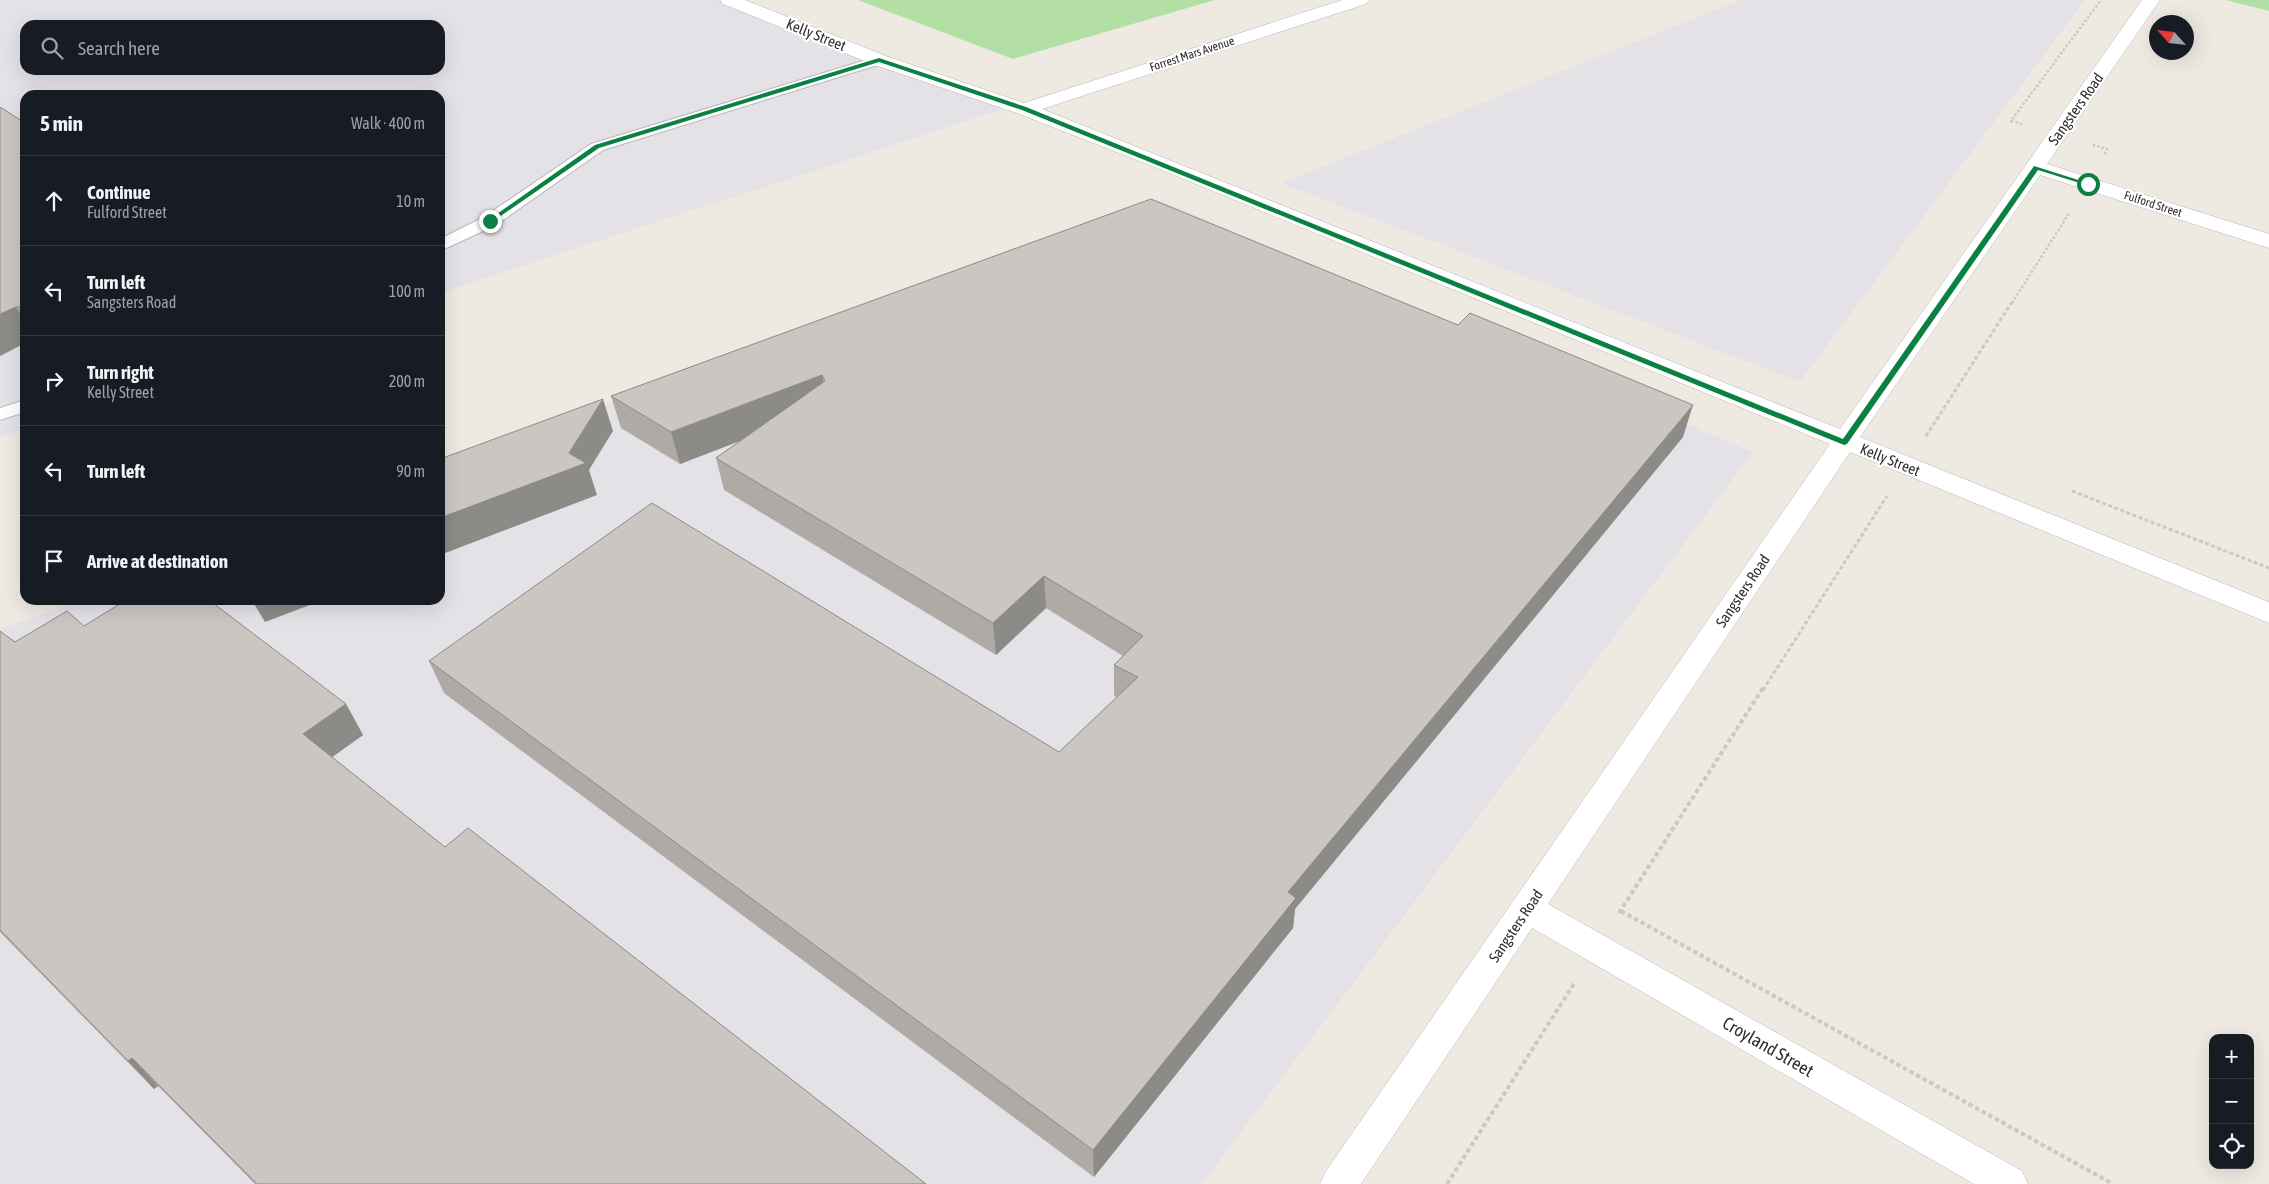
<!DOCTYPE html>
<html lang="en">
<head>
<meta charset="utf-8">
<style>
	body { margin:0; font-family:"Asap Condensed",sans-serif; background:#242831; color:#f1f3f6 }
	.controls { position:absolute; right:15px; bottom:15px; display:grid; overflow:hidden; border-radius:10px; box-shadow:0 5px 20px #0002 }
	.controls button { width:45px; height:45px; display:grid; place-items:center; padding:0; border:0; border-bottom:1px solid #363941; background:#171b24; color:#f1f3f6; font:25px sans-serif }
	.compass { position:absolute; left:2149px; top:15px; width:45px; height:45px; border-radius:50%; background:#171b24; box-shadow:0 5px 20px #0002; rotate:297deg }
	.stop { position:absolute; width:15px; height:15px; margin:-11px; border:4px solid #0b8043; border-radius:50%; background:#fff }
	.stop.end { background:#0b8043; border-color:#fff; box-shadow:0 1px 5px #0008 }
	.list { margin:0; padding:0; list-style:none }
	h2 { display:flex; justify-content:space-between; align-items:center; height:65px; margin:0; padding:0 20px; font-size:21px }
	h2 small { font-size:16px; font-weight:400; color:#9ea1a6 }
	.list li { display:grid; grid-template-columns:32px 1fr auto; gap:15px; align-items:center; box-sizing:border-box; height:90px; padding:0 20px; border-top:1px solid #363941 }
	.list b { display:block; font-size:19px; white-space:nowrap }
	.list p { margin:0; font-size:16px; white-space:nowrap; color:#9ea1a6 }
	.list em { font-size:16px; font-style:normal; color:#9ea1a6 }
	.icon { flex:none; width:28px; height:28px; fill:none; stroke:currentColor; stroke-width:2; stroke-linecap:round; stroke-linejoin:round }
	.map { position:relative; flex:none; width:2269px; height:1184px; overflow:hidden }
	.search { position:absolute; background:#171b24; box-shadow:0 5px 20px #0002; left:20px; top:20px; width:425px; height:55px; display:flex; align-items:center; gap:12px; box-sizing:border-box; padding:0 18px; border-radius:15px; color:#9ea1a6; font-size:19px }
	.panel { position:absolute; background:#171b24; box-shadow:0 5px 20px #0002; left:20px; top:90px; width:425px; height:515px; border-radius:15px }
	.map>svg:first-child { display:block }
	.industrial { fill:#e4e1e7; fill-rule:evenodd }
	.green { fill:#b3dfa4 }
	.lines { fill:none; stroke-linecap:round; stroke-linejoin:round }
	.lane-casing { stroke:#b5b7c0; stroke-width:2 }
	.street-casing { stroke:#b5b7c0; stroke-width:1 }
	.path-far2 { stroke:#c9c9c9; stroke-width:2.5; stroke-dasharray:2.5 2; stroke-linecap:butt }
	.path-far1 { stroke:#c9c9c9; stroke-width:3; stroke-dasharray:4 2.5; stroke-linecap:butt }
	.path { stroke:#c9c9c9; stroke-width:4; stroke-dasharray:4.5 3; stroke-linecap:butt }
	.lane { fill:#fff; fill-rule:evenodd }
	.street { fill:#fff; fill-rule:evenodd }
	.wall { fill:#aeaaa6 }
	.shaded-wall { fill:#8d8b87 }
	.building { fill:#cac6c1; stroke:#8d8b87 }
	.route { fill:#0b8043 }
	.labels { text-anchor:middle; stroke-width:4.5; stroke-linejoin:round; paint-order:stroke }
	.far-street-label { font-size:12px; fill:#2e2e2e; stroke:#fff }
	.street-label { font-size:15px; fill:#2e2e2e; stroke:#fff }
	.near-street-label { font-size:18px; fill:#2e2e2e; stroke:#fff }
</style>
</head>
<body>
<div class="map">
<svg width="2269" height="1184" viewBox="0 0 2269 1184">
	<rect width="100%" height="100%" fill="#eeeae2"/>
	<g class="industrial">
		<path d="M0,0H733L1003,109L440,293V95H25V428L0,437ZM25,25H440V70H25Z"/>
		<polygon points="1741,0 2085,0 1800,382 1281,183"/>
		<polygon points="1160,200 1753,452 1202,1184 0,1184 0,630 80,600 440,600 440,467"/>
	</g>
	<g class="green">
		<polygon points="858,0 1215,0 1013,59"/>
		<polygon points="2226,0 2269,0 2269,11"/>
	</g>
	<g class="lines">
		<defs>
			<g id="lane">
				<polygon points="879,56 884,57 886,60 884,63 603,150 496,225 440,251 440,239 484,217 591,144"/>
				<polygon points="25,400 25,412 0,420 0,408"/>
			</g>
			<polygon id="street" points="720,0 745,0 886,56 1024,103 1342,0 1369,0 1366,4 1042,109 1840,429 2142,0 2160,0 2047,164 2269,234 2269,248 2040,175 1860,437 2269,602 2269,623 1850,452 1548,904 2022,1171 2028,1184 1974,1184 1532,928 1361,1184 1320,1184 1326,1171 1830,444 1147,164 1017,113 872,64 723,4"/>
		</defs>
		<use href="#lane" class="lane-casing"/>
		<use href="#street" class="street-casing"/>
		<g class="path-far2">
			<polyline points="2022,124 2011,121 2101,0"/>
			<polyline points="2093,145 2107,149 2104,155"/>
			<polyline points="2012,303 2070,212"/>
		</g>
		<g class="path-far1">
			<polyline points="1926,436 2012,302"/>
			<polyline points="2072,491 2269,568"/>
			<polyline points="1763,690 1887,496"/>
		</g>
		<g class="path">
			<polyline points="1621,911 2113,1184"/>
			<polyline points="1619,913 1763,688"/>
			<polyline points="1447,1184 1575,982"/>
		</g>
		<use href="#lane" class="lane"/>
		<use href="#street" class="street"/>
	</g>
	<g class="wall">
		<polygon points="25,123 25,343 0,356"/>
		<polygon points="1151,199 1683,437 1295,909 1293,928 1094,1177 444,693 429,661 1059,752 1117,697 1114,696 1114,665 1123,656 1046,608 996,655 724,490 716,458 742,440 680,464 621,428 611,396"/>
		<polygon points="84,626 346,704 363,735 332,757 445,847 926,1184 255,1184 158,1086 154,1089 0,932 0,631 15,642"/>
	</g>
	<g class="shaded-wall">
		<polygon points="16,307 25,322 25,343 0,356 0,314"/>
		<polygon points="822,375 828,407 680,464 671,432"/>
		<polygon points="603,399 613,431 589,470 597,495 440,555 440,518 569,453"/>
		<polygon points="1693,405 1683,437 1295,909 1293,928 1094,1177 1093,1150 1288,892"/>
		<polygon points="1044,576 1046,608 996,655 993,623"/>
		<polygon points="252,600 323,600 265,622"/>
		<polygon points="346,704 363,735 321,765 303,734"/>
		<polygon points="132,1058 158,1086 154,1089 128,1061"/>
	</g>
	<g class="building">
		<polygon points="0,107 25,123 25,307 16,307 0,314"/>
		<polygon points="1151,199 1458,325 1470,313 1693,405 1288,892 1296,898 1093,1150 429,661 652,503 1059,752 1138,677 1114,665 1143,636 1044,576 993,623 716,458 825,381 822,375 671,432 611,396"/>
		<polygon points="603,399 569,453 586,463 440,518 440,459"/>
		<polygon points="126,600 209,600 346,704 303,734 445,847 468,828 926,1184 257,1184 132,1058 128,1061 0,930 0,631 15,642 67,611 84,626"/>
	</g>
	<polygon class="route" points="879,58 1026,107 1843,439 2034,166 2091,184 2086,185 2038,170 1847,444 1844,445 1022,110 879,62 599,148 492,222 487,221 595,145"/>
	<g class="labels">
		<g class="far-street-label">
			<text transform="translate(1192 54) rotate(-18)" y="4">Forrest Mars Avenue</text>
			<text transform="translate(2153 204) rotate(18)" y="4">Fulford Street</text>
		</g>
		<g class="street-label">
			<text transform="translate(816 35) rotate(22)" y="5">Kelly Street</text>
			<text transform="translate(2076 109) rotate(-55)" y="5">Sangsters Road</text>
			<text transform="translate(1890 460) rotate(22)" y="5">Kelly Street</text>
			<text transform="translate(1743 591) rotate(-56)" y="5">Sangsters Road</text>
			<text transform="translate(1516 926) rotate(-56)" y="5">Sangsters Road</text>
		</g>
		<g class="near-street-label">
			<text transform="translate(1768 1047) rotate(30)" y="6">Croyland Street</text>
		</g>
	</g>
</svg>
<div class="controls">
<button>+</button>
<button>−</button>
<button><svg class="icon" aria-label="locate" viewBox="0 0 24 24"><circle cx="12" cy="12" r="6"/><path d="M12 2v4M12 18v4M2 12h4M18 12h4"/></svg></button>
</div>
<svg class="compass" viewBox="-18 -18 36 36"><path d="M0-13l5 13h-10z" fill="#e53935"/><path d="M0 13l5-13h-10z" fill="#9ea1a6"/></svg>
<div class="stop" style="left:2088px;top:184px"></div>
<div class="stop end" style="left:490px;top:221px"></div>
<div class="search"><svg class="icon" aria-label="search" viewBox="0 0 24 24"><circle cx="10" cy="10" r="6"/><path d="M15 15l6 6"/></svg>Search here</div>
<section class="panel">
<h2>5 min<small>Walk · 400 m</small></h2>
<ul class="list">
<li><svg class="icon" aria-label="ahead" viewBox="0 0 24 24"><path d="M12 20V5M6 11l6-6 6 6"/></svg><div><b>Continue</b><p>Fulford Street</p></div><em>10 m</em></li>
<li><svg class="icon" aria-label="left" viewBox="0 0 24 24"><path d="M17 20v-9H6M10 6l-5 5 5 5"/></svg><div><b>Turn left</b><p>Sangsters Road</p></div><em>100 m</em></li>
<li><svg class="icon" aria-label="right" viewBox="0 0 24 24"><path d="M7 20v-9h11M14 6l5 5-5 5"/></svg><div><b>Turn right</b><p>Kelly Street</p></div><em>200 m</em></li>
<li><svg class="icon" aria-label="left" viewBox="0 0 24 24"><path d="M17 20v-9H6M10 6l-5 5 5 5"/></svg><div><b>Turn left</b></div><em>90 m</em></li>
<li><svg class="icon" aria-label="arrive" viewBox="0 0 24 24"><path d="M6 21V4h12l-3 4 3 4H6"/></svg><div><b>Arrive at destination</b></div></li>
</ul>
</section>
</div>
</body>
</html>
